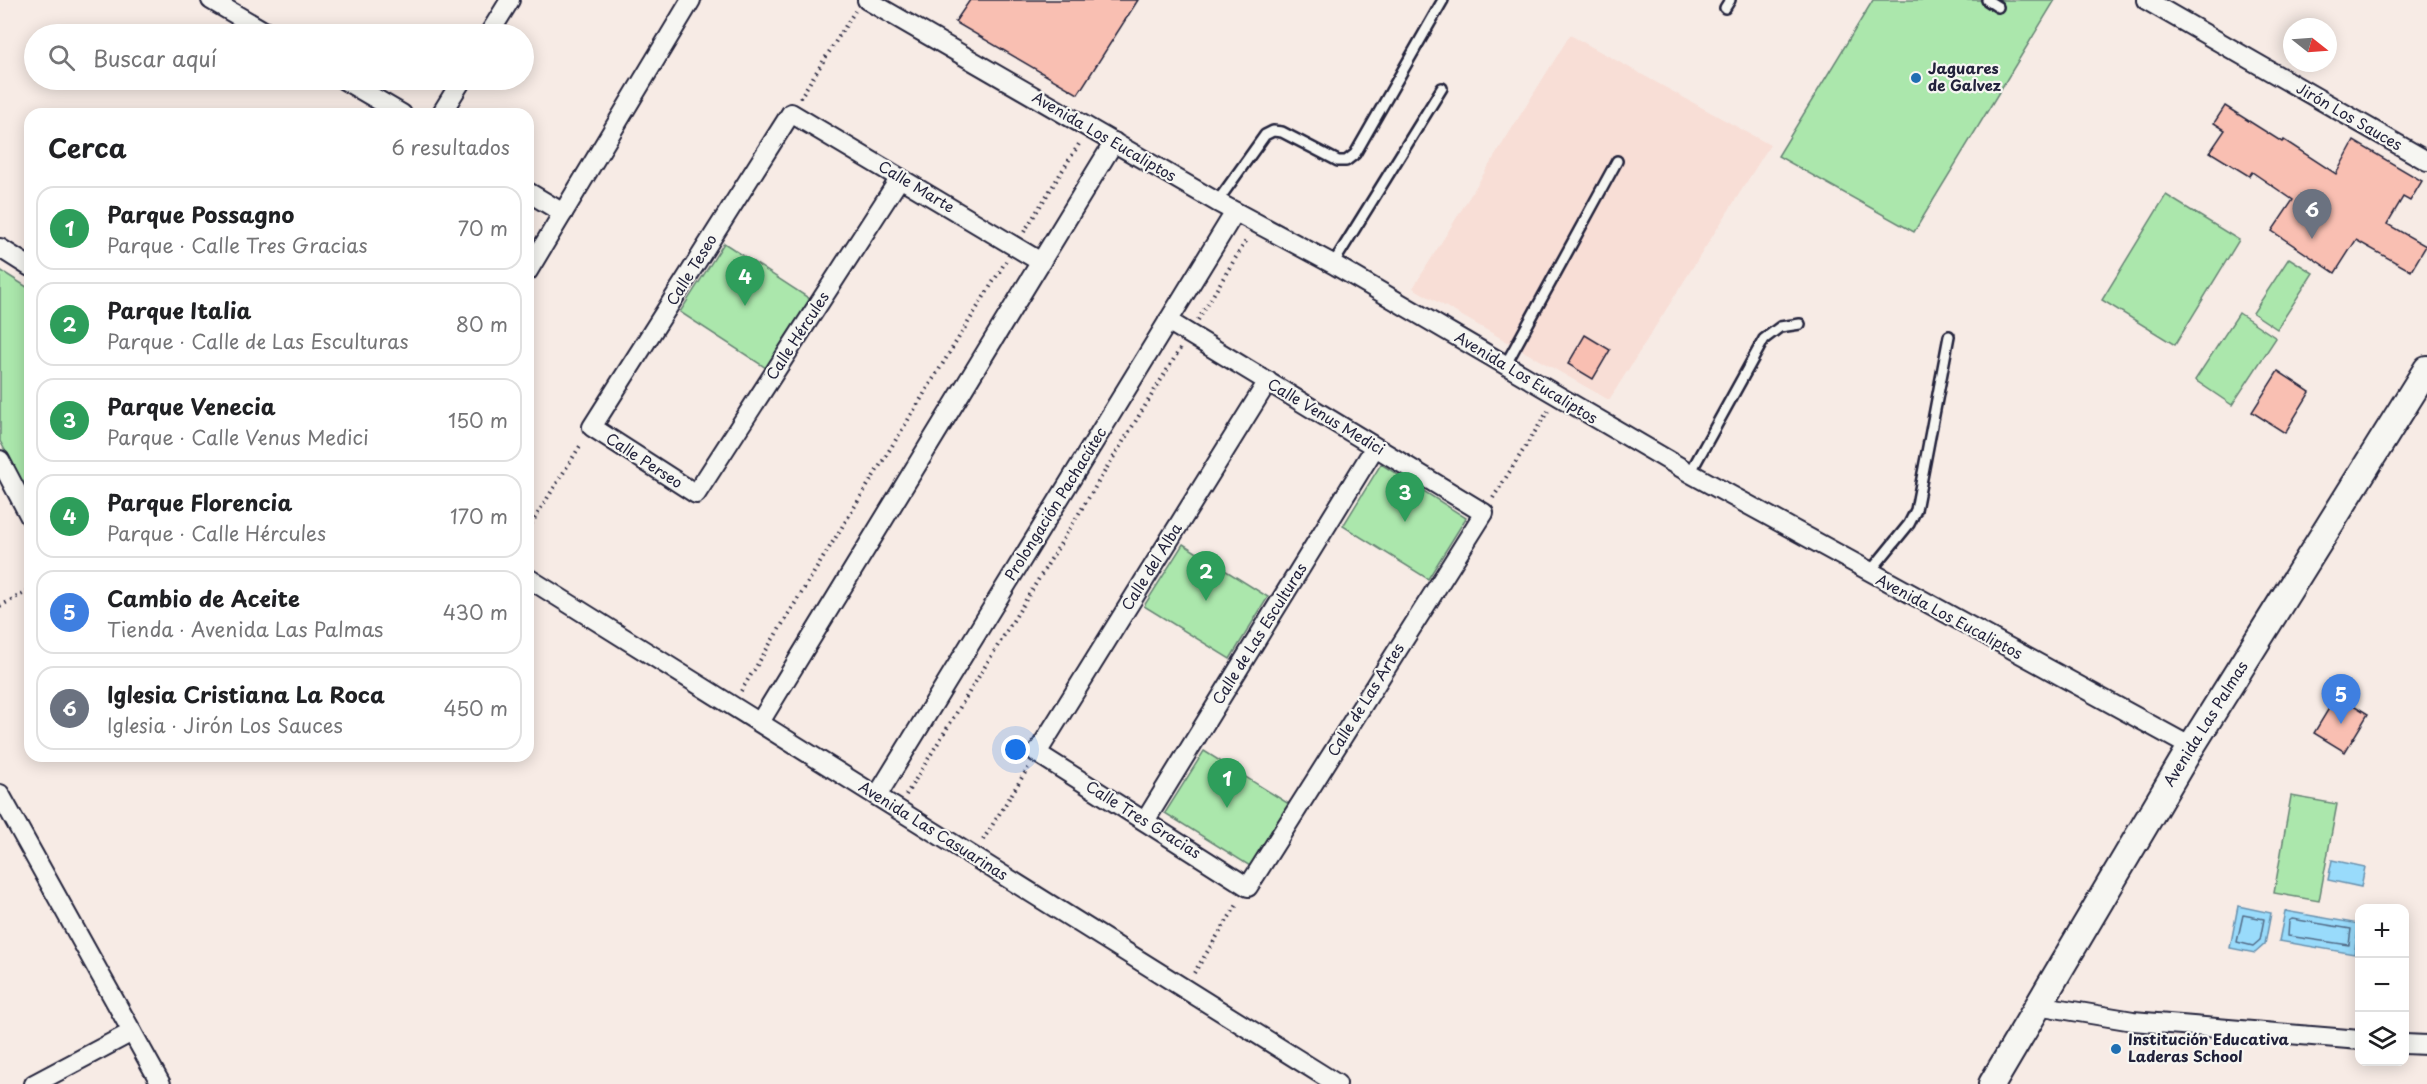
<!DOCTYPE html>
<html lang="es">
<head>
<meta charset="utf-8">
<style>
	body { margin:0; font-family:"Playpen Sans",sans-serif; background:#f2f2f2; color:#202124 }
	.controls { position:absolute; right:18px; bottom:18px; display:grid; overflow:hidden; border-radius:12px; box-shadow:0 3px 15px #0003 }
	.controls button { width:54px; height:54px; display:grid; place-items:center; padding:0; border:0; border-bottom:2px solid #e0e0e0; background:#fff; color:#202124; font:30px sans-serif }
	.compass { position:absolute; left:2283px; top:18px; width:54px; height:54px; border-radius:50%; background:#fff; box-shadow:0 3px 15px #0003; rotate:107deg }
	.you { position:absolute; left:1016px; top:750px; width:21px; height:21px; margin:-15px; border:4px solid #fff; border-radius:50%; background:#1a73e8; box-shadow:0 0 0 9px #1a73e833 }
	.badge { display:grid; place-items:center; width:39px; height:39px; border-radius:50%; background:#0f766e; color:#fff; font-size:20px; font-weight:700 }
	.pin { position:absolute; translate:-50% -50px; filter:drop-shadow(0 2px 3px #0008) }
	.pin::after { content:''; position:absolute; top:32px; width:21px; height:18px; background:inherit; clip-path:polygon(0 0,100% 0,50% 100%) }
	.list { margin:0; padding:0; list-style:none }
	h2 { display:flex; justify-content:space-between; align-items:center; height:78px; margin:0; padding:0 24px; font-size:26px }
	h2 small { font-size:20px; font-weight:400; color:#757577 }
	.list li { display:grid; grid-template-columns:39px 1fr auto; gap:18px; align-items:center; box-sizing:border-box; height:84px; margin:0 12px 12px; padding:0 12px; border:2px solid #e0e0e0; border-radius:18px }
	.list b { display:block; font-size:22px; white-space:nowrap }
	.list p { margin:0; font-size:20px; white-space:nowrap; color:#757577 }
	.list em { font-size:20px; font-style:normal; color:#757577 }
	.icon { flex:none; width:33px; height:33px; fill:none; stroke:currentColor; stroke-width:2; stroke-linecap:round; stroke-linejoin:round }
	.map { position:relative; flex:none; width:2427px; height:1084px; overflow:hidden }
	.search { position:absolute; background:#fff; box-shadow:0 3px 15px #0003; left:24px; top:24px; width:510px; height:66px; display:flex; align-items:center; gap:15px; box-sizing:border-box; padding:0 21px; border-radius:33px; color:#757577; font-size:22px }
	.panel { position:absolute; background:#fff; box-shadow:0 3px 15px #0003; left:24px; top:108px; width:510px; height:654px; border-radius:18px }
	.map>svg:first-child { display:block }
	.built { fill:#f8ded6 }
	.green { fill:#abe7ac; stroke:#668474; stroke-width:1.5 }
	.water { fill:#99dbfb; stroke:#6991ae; stroke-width:1.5 }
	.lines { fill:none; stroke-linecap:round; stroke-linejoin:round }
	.shore { stroke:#526c88; stroke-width:1.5 }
	.building { fill:#f9bfb2; stroke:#22223b; stroke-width:1.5 }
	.service-casing { stroke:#22223b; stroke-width:14 }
	.minor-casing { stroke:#22223b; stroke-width:22 }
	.secondary-casing { stroke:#22223b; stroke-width:30 }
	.path { stroke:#22223b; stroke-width:4; stroke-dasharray:1.5 4.5; stroke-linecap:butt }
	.service { stroke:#f6f6f2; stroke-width:9 }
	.minor { stroke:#f6f6f2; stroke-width:18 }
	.secondary { stroke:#f6f6f2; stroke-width:26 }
	.poi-dot { fill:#1f6fb2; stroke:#f6f6f2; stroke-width:2 }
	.labels { text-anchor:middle; stroke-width:4.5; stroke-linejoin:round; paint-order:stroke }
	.poi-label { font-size:15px; font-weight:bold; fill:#22223b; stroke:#f6f6f2; text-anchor:start }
	.street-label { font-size:15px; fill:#22223b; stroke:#f6f6f2 }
</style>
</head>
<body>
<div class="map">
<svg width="2427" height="1084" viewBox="0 0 2427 1084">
	<rect width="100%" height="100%" fill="#f7ebe5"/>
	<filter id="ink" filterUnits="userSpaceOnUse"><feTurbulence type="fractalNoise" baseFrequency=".0167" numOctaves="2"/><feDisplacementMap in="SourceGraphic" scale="12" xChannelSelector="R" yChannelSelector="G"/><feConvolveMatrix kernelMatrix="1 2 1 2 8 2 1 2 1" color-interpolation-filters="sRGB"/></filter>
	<g filter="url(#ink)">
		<polygon class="built" points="1570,35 1770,145 1609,400 1413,288"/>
		<g class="green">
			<polygon points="1873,0 2055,0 1914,232 1778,156"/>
			<polygon points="2166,195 2239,240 2175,345 2102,300"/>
			<polygon points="724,243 810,299 766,368 680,312"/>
			<polygon points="2289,258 2313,273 2277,329 2253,313"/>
			<polygon points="0,270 30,289 30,496 0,441"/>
			<polygon points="2239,313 2276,338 2232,405 2195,380"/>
			<polygon points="1381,464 1466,518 1428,579 1343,526"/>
			<polygon points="1183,544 1268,597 1230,659 1144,606"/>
			<polygon points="1204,751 1289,804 1250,866 1165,813"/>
			<polygon points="2291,796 2337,804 2319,901 2274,893"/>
		</g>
		<g class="water">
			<polygon points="2332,860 2365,867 2361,887 2328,880"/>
			<polygon points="2238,906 2271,913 2265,944 2255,953 2230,948"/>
			<polygon points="2285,911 2359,924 2354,954 2279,941"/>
		</g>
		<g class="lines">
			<g class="shore">
				<polygon points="2243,915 2264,919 2260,940 2253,946 2237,942"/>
				<polygon points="2292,919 2351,929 2349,945 2288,936 2289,921"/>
			</g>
		</g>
		<g class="building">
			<polygon points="970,0 1138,0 1078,94 955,22"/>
			<polygon points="2225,106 2282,142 2284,140 2336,174 2354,141 2422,181 2410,201 2403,197 2387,224 2426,246 2411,271 2356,240 2335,273 2272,231 2293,200 2252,172 2249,176 2210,152 2225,130 2214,123"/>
			<polygon points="1585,335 1610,350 1593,379 1568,364"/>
			<polygon points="2278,371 2310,392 2285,433 2252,412"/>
			<polygon points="2337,695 2368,714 2345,752 2314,733"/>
		</g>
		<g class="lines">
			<defs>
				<g id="service">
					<polyline points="1987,0 1998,7"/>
					<polyline points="1725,8 1730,0"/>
					<polyline points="1217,202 1265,135 1273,131 1282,132 1338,161 1346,161 1355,154 1443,0"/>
					<polyline points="1333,264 1442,88"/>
					<polyline points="1506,364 1617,161"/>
					<polyline points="1690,473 1764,339 1780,327 1800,324"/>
					<polyline points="1869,573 1909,524 1916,510 1949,336"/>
				</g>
				<g id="minor">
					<polyline points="211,0 269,34"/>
					<polyline points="867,0 1217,202 1333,264 1690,473 2191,747"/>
					<polyline points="2146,0 2427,161"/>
					<polyline points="489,34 510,0"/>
					<polyline points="344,80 402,114"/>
					<polyline points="441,114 462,80"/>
					<polyline points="900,178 696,494 592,427 791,113 1041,262"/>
					<polyline points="528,192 563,213"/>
					<polyline points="0,248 30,267"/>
					<polyline points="528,271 691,0"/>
					<polyline points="1168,321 1484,513 1248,887 1037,753 1268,381"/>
					<polyline points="0,460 30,517"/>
					<polyline points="528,578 1337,1084"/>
					<polyline points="760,722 1114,142"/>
					<polyline points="0,794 161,1084"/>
					<polyline points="877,796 1235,212"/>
					<polyline points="1145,821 1375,447"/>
					<polyline points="2037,1005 2133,1021 2360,1040"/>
					<polyline points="2404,1044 2427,1045"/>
					<polyline points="34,1084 132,1032"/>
				</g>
				<polyline id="secondary" points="1992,1084 2191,747 2427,369"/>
			</defs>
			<use href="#service" class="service-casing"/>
			<use href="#minor" class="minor-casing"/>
			<use href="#secondary" class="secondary-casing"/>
			<g class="path">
				<polyline points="800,98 855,11"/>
				<polyline points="1024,232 1079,144"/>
				<polyline points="1198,320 1247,239"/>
				<polyline points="1493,498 1548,411"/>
				<polyline points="528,529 582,443"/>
				<polyline points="0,606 30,590"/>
				<polyline points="741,691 1006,261"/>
				<polyline points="906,795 1180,349"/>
				<polyline points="983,840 1028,768"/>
				<polyline points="1194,973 1238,903"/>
			</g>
			<use href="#service" class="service"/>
			<use href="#minor" class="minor"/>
			<use href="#secondary" class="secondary"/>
		</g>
	</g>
	<g class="poi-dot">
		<circle cx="1916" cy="78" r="6"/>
		<circle cx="2116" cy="1049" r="6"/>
	</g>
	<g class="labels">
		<g class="poi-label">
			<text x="1928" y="74">Jaguares<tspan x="1928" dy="17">de Galvez</tspan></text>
			<text x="2128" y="1045">Institución Educativa<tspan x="2128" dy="17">Laderas School</tspan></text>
		</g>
		<g class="street-label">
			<text transform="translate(2349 117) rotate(30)" y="5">Jirón Los Sauces</text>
			<text transform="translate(1104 137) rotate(30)" y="5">Avenida Los Eucaliptos</text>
			<text transform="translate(916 187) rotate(31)" y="5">Calle Marte</text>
			<text transform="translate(692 270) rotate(-58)" y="5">Calle Teseo</text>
			<text transform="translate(798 336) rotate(-57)" y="5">Calle Hércules</text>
			<text transform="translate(1526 378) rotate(31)" y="5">Avenida Los Eucaliptos</text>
			<text transform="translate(1326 417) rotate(31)" y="5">Calle Venus Medici</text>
			<text transform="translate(644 461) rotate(33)" y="5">Calle Perseo</text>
			<text transform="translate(1056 504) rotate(-58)" y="5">Prolongación Pachacútec</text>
			<text transform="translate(1152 567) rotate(-58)" y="5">Calle del Alba</text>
			<text transform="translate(1949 617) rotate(28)" y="5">Avenida Los Eucaliptos</text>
			<text transform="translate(1260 634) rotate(-58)" y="5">Calle de Las Esculturas</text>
			<text transform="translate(1366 700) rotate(-58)" y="5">Calle de Las Artes</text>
			<text transform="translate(2206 724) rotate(-58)" y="5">Avenida Las Palmas</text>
			<text transform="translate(1143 820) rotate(32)" y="5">Calle Tres Gracias</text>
			<text transform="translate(933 831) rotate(32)" y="5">Avenida Las Casuarinas</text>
		</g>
	</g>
</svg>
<div class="controls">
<button>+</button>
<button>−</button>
<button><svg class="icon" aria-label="layers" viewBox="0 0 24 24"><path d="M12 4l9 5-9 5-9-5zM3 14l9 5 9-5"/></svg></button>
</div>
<svg class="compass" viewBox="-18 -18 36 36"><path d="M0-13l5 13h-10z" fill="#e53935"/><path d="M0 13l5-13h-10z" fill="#757577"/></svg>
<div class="you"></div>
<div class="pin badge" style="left:1227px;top:808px;background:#2e9e5b">1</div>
<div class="pin badge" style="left:1206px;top:601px;background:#2e9e5b">2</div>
<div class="pin badge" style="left:1405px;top:522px;background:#2e9e5b">3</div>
<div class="pin badge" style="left:745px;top:306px;background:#2e9e5b">4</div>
<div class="pin badge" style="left:2341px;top:724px;background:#3f7fe0">5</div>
<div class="pin badge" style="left:2312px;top:239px;background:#6b7280">6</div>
<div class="search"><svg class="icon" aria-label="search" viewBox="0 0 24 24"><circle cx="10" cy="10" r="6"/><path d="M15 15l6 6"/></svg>Buscar aquí</div>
<section class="panel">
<h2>Cerca<small>6 resultados</small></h2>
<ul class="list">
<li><span class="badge" style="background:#2e9e5b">1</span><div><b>Parque Possagno</b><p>Parque · Calle Tres Gracias</p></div><em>70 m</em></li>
<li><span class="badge" style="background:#2e9e5b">2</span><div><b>Parque Italia</b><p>Parque · Calle de Las Esculturas</p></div><em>80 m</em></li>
<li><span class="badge" style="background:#2e9e5b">3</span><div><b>Parque Venecia</b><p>Parque · Calle Venus Medici</p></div><em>150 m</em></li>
<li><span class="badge" style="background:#2e9e5b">4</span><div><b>Parque Florencia</b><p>Parque · Calle Hércules</p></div><em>170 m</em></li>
<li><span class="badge" style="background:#3f7fe0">5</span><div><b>Cambio de Aceite</b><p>Tienda · Avenida Las Palmas</p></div><em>430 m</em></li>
<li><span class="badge" style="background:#6b7280">6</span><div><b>Iglesia Cristiana La Roca</b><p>Iglesia · Jirón Los Sauces</p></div><em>450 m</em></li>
</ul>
</section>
</div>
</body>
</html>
